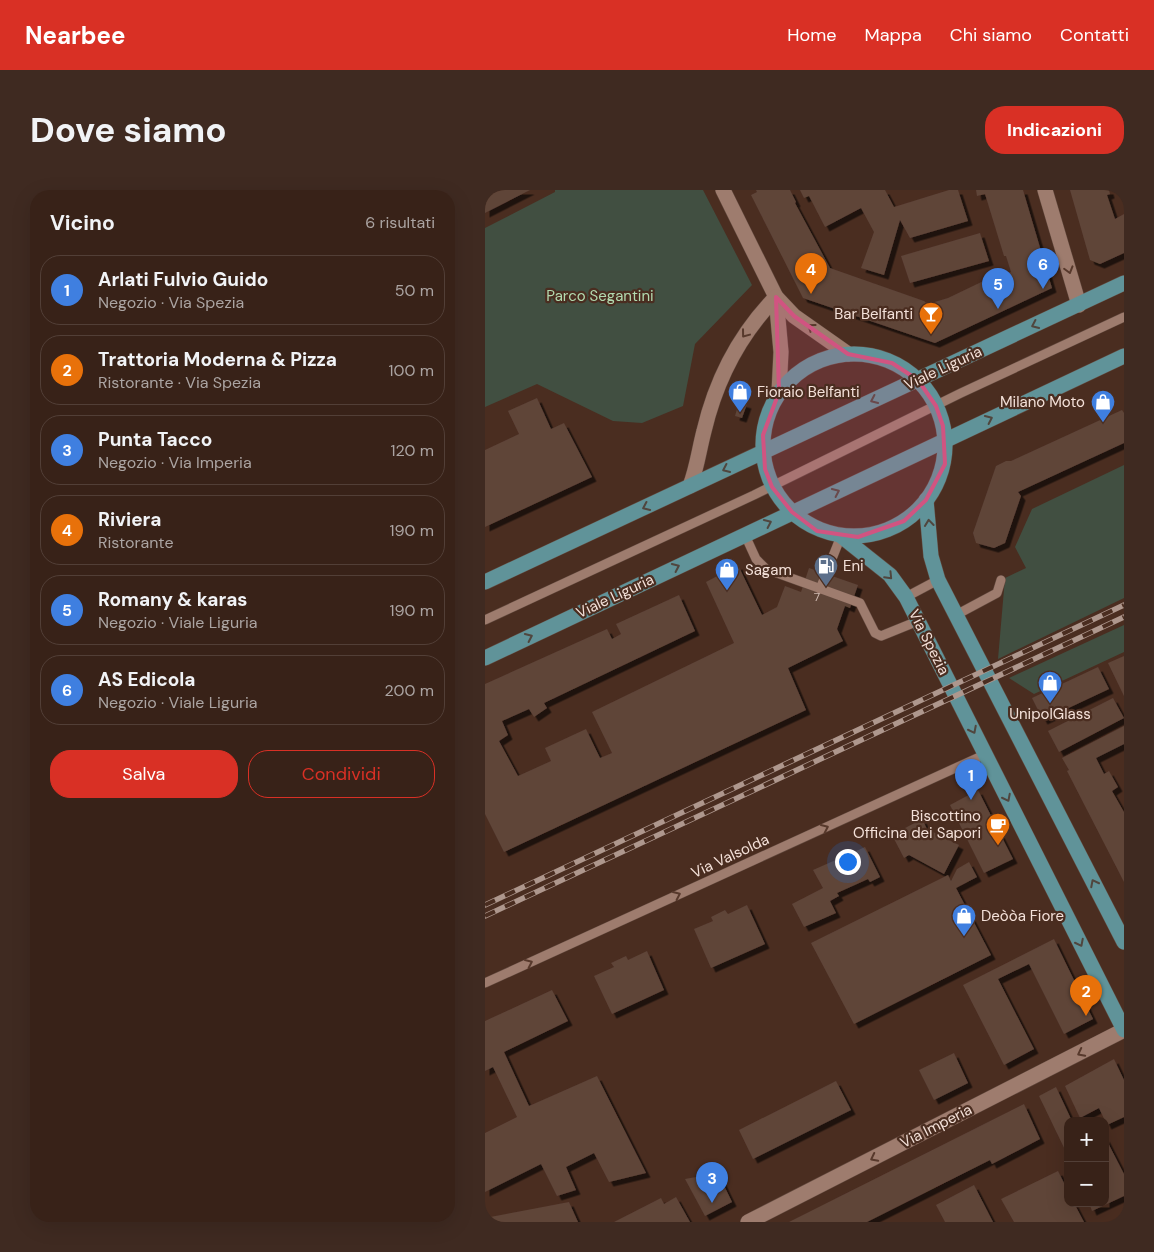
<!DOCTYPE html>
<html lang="it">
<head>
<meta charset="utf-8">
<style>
	body { margin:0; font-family:"DM Sans",sans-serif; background:#3f2a21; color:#f1f3f6 }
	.controls { position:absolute; right:15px; bottom:15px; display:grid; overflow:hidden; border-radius:10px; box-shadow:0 5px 20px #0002 }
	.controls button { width:45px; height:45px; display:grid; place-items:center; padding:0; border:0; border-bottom:1px solid #523f37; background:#382218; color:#f1f3f6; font:25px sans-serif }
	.you { position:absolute; left:362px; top:671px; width:18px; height:18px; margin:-12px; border:4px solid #fff; border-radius:50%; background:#1a73e8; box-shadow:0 0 0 8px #1a73e833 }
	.badge { display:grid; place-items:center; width:32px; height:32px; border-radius:50%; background:#d93025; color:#fff; font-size:16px; font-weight:700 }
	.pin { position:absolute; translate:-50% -41px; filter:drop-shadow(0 1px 2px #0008) }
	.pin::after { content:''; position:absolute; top:26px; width:18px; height:15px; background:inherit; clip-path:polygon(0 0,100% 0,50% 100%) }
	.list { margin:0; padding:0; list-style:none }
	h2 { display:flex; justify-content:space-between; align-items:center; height:65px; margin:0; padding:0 20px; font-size:21px }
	h2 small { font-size:16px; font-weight:400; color:#aba4a2 }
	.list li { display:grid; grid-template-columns:32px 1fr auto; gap:15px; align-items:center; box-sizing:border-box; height:70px; margin:0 10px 10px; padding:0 10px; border:1px solid #523f37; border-radius:20px }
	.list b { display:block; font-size:19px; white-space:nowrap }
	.list p { margin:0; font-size:16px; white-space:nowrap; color:#aba4a2 }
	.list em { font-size:16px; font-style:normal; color:#aba4a2 }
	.actions { display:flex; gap:10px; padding:15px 20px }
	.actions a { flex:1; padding:11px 0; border:1px solid #d93025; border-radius:20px; text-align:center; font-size:18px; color:#d93025 }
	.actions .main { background:#d93025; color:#fff }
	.map { position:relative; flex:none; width:639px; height:1032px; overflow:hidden; border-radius:20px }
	header { display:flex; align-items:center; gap:30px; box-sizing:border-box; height:70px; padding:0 25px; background:#d93025; color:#fff }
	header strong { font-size:24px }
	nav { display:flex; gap:28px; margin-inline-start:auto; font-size:18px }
	.intro { display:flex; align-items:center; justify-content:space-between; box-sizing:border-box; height:120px; padding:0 30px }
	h1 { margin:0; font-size:35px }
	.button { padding:12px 22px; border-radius:20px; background:#d93025; color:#fff; font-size:18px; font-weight:700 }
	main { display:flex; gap:30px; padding:0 30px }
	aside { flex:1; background:#382218; border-radius:20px; box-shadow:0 5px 20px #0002 }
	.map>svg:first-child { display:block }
	.green { fill:#414f41 }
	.building { fill:#5e4439; filter:url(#shadow) }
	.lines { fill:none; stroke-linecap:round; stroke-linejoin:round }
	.lane-casing { stroke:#62493e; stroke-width:10 }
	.street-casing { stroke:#62493e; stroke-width:16 }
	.primary-casing { stroke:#62493e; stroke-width:16 }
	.lane { stroke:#9e7c6e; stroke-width:9 }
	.street { stroke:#9e7c6e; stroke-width:15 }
	.primary { stroke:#609399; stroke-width:15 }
	.rail-casing { stroke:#ae978d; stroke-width:5.5 }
	.rail { stroke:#4a2d20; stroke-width:4; stroke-dasharray:11; stroke-linecap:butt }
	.oneway { stroke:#57392c }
	.oneway2 { stroke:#50463e }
	.marked { fill:#d15481; fill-opacity:0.2; stroke:#d15481; stroke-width:4; stroke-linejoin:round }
	.labels { text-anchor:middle; stroke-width:4.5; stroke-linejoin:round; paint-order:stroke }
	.number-label { font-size:12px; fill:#cebab1 }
	.park-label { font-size:15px; fill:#b2dab0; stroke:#4a2d20 }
	.poi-label { font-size:15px; fill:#f4e1d9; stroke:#4a2d20; text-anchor:start }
	.street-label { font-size:15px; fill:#f4e1d9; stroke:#4a2d20 }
</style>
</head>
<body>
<header>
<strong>Nearbee</strong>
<nav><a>Home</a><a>Mappa</a><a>Chi siamo</a><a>Contatti</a></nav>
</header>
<div class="intro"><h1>Dove siamo</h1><a class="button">Indicazioni</a></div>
<main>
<aside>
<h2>Vicino<small>6 risultati</small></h2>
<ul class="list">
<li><span class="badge" style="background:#3f7fe0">1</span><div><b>Arlati Fulvio Guido</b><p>Negozio · Via Spezia</p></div><em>50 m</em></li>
<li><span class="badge" style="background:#e8710a">2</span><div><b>Trattoria Moderna &amp; Pizza</b><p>Ristorante · Via Spezia</p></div><em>100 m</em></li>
<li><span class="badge" style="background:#3f7fe0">3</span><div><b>Punta Tacco</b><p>Negozio · Via Imperia</p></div><em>120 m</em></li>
<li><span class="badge" style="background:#e8710a">4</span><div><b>Riviera</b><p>Ristorante</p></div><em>190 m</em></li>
<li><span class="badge" style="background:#3f7fe0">5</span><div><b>Romany &amp; karas</b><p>Negozio · Viale Liguria</p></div><em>190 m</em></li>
<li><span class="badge" style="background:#3f7fe0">6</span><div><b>AS Edicola</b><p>Negozio · Viale Liguria</p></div><em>200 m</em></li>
</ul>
<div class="actions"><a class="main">Salva</a><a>Condividi</a></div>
</aside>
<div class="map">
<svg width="639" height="1032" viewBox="0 0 639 1032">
	<defs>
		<filter id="shadow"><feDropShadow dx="4.5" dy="4.5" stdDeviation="0" flood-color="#0009"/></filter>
	</defs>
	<rect width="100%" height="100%" fill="#4a2d20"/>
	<g class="green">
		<polygon points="70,0 218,0 267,95 210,154 198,216 157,233 128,231 52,194 0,217 0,38 70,2"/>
		<polygon points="639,275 639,408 513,469 520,388 541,378 530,357 547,319"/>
		<polygon points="639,435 639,462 549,504 524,488"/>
	</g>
	<g class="building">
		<polygon points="0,0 45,0 0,23"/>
		<polygon points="271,0 305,0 311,12 310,13 345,78 439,111 443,114 463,108 513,84 515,87 526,82 521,66 519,66 500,4 492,6 491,0 538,0 567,98 450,153 318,108 266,5 272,2"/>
		<polygon points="315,0 400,0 409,17 464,0 473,0 483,31 425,48 415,30 399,85 376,78 389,42 376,18 340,37 324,6 319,8"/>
		<polygon points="585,0 624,0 625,4 622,5 630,29 639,24 639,63 615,74 605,70"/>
		<polygon points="495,43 504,71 425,93 416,66"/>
		<polygon points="52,208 66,239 79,233 107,287 0,337 0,260 34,244 23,221"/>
		<polygon points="254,212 262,214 257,228 250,226"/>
		<polygon points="637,220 639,223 639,253 533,302 536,306 520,353 509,358 491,353 488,343 511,276 521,271 526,271"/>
		<polygon points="253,375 277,425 292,417 300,396 316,402 324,378 373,395 365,418 360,416 352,439 358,451 303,478 321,520 19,662 0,624 0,494 122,439 127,449 136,444 131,434 194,405 210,441 59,513 62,518 49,527 44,519 17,531 23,545 14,551 33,586 66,571 60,558 101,539 115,568 127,563 107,522 249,453 221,392"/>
		<polygon points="639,466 639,506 623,473"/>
		<polygon points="613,477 624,499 558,530 547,508"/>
		<polygon points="628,508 639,528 574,562 563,541"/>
		<polygon points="639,536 639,554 611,568 619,584 624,581 633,597 627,601 639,622 639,692 582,581 584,580 577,568"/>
		<polygon points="493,600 528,669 499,683 465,615"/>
		<polygon points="437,629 442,639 474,655 459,684 424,665 419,668 407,645"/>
		<polygon points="380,657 395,687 385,692 383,689 352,703 354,706 345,711 351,723 319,737 307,714 338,698 328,680"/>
		<polygon points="484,672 492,687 471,698 506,765 369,834 326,753 463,685 466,691 472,679"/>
		<polygon points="262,715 280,754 226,778 209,739 228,731 226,727 240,720 243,724"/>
		<polygon points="569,749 608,829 579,844 544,774 513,789 549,859 519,875 478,795"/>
		<polygon points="162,761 179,800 127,824 109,786 129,777 126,773 141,766 143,770"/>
		<polygon points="67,800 83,831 19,862 44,916 112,886 161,983 124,992 109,963 81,977 91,1000 72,1006 56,974 0,1002 0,943 32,927 8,877 0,881 0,831"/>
		<polygon points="469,863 483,893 449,910 434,880"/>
		<polygon points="629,869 639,890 639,927 622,935 614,918 595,928 580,896"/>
		<polygon points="351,891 366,920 268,969 254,940"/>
		<polygon points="571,897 587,931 583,931 583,966 554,906"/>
		<polygon points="539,914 555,949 507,974 505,970 382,1032 304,1032"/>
		<polygon points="620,947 639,984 639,1006 607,1021 604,1013 620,1013"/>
		<polygon points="573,981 583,1001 583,1013 589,1013 599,1032 529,1032 516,1009"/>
		<polygon points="233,983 247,1012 220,1026 200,989"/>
		<polygon points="489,995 508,1032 460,1032 451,1015"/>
		<polygon points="191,1007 205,1032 129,1032 176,1008 179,1014"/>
		<polygon points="84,1012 93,1032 0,1032 0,1028"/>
	</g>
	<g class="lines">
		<defs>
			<g id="lane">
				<polyline points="260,345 271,369 281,379 375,413 390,443 396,446 433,431"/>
				<polyline points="335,399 356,346"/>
				<polyline points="421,407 453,390"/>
				<polyline points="471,425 512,403 516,390"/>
				<polyline points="0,430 269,305 476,203 639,127"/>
				<polyline points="0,793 501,564"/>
			</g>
			<g id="street">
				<polyline points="238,0 291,107 309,126 363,164"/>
				<polyline points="560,0 594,115"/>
				<polyline points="291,107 296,162 294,202"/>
				<path d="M205,296C212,278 214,260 219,241C231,190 255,144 291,107"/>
				<polyline points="263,1032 639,840"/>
			</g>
			<g id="primary">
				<circle cx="369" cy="255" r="91"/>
				<polyline points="441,310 446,366 453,390 639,752"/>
				<polyline points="356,346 405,385 421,407 639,840"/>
				<polyline points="0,392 639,93"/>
				<polyline points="0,468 639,166"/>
			</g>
		</defs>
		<use href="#lane" class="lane-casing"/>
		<use href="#street" class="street-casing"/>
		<use href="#primary" class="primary-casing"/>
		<use href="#lane" class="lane"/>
		<use href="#street" class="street"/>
		<use href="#primary" class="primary"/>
		<defs>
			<g id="rail">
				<polyline points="0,715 639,415"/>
				<polyline points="0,726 639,427"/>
			</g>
		</defs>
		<use href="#rail" class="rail-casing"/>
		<use href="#rail" class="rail"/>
	</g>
	<defs><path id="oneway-chevron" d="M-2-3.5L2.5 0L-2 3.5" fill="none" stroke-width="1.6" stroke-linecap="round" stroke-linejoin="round" transform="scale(1.25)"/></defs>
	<g class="oneway">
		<use href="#oneway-chevron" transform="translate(584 80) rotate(74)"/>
		<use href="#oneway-chevron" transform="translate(326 137) rotate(-144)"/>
		<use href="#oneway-chevron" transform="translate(260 144) rotate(127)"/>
		<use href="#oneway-chevron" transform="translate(340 638) rotate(-25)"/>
		<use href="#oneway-chevron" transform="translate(192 705) rotate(-25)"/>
		<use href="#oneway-chevron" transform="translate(44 773) rotate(-25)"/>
		<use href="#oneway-chevron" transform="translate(596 863) rotate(153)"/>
		<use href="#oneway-chevron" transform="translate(389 968) rotate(153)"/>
	</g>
	<g class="oneway2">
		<use href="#oneway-chevron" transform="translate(550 135) rotate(155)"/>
		<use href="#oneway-chevron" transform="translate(389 210) rotate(155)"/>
		<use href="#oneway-chevron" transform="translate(504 229) rotate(-25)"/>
		<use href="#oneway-chevron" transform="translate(241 279) rotate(155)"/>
		<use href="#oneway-chevron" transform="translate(351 302) rotate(-25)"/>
		<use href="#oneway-chevron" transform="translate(161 317) rotate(155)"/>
		<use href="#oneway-chevron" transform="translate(283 333) rotate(-25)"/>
		<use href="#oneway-chevron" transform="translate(444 333) rotate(-96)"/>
		<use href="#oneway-chevron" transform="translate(191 377) rotate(-25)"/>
		<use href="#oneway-chevron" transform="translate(404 386) rotate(46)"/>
		<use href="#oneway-chevron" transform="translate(44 447) rotate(-25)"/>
		<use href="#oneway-chevron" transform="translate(488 540) rotate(63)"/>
		<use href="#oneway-chevron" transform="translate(522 608) rotate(63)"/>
		<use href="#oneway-chevron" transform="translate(609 693) rotate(-117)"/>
		<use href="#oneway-chevron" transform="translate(595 753) rotate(63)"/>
	</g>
	<path class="marked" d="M291,107L309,126L363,164L407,173L433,190L451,216L458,236L460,274L441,310L419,331L373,347L332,341L307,322L287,297L280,279L278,245L294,202Z"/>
	<defs>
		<symbol id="bar-pin" viewBox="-11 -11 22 30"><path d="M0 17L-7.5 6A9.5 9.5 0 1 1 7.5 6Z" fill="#e8710a" stroke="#4a2d20"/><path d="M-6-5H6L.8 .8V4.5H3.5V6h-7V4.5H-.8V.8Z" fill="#fff"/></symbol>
		<symbol id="shop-pin" viewBox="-11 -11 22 30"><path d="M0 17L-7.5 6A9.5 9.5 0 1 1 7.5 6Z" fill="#3f7fe0" stroke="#4a2d20"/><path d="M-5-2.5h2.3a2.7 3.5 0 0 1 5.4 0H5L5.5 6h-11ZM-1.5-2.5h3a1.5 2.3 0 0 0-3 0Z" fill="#fff"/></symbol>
		<symbol id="fuel-pin" viewBox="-11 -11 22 30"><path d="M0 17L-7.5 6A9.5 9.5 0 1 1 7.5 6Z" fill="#5c6f8a" stroke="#4a2d20"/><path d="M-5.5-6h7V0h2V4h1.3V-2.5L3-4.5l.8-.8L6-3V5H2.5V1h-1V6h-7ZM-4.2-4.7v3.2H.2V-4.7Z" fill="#fff"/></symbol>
		<symbol id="cafe-pin" viewBox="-11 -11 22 30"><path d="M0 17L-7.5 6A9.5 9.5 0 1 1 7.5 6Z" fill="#e8710a" stroke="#4a2d20"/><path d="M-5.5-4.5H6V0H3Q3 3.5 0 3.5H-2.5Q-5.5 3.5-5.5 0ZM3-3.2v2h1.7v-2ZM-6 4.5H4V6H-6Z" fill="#fff"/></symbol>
	</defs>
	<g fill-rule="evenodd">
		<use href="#bar-pin" x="432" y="110" width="28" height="38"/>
		<use href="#shop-pin" x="241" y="188" width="28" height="38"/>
		<use href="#shop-pin" x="604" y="198" width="28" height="38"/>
		<use href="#fuel-pin" x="327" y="362" width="28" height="38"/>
		<use href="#shop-pin" x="228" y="366" width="28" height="38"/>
		<use href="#shop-pin" x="551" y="479" width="28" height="38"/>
		<use href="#cafe-pin" x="499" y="621" width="28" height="38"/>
		<use href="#shop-pin" x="465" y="712" width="28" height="38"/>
	</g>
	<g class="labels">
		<g class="number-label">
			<text x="332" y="411">7</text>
		</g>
		<g class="park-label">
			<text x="115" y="111">Parco Segantini</text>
		</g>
		<g class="poi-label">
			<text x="428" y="129" text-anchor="end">Bar Belfanti</text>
			<text x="272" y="207">Fioraio Belfanti</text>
			<text x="600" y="217" text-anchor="end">Milano Moto</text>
			<text x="358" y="381">Eni</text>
			<text x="260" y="385">Sagam</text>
			<text x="565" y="529" text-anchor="middle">UnipolGlass</text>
			<text x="496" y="631" text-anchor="end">Biscottino<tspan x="496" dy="17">Officina dei Sapori</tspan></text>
			<text x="496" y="731">Deòòa Fiore</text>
		</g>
		<g class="street-label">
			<text transform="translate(458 178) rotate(-25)" y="5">Viale Liguria</text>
			<text transform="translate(130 406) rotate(-25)" y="5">Viale Liguria</text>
			<text transform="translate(444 452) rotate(63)" y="5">Via Spezia</text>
			<text transform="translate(245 666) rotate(-25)" y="5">Via Valsolda</text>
			<text transform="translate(451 936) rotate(-27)" y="5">Via Imperia</text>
		</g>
	</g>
</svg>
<div class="controls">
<button>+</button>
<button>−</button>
</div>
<div class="you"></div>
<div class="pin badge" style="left:486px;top:610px;background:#3f7fe0">1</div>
<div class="pin badge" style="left:601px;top:826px;background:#e8710a">2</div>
<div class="pin badge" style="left:227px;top:1013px;background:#3f7fe0">3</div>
<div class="pin badge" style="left:326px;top:104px;background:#e8710a">4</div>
<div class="pin badge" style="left:513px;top:119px;background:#3f7fe0">5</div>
<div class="pin badge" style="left:558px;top:99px;background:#3f7fe0">6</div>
</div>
</main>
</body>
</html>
